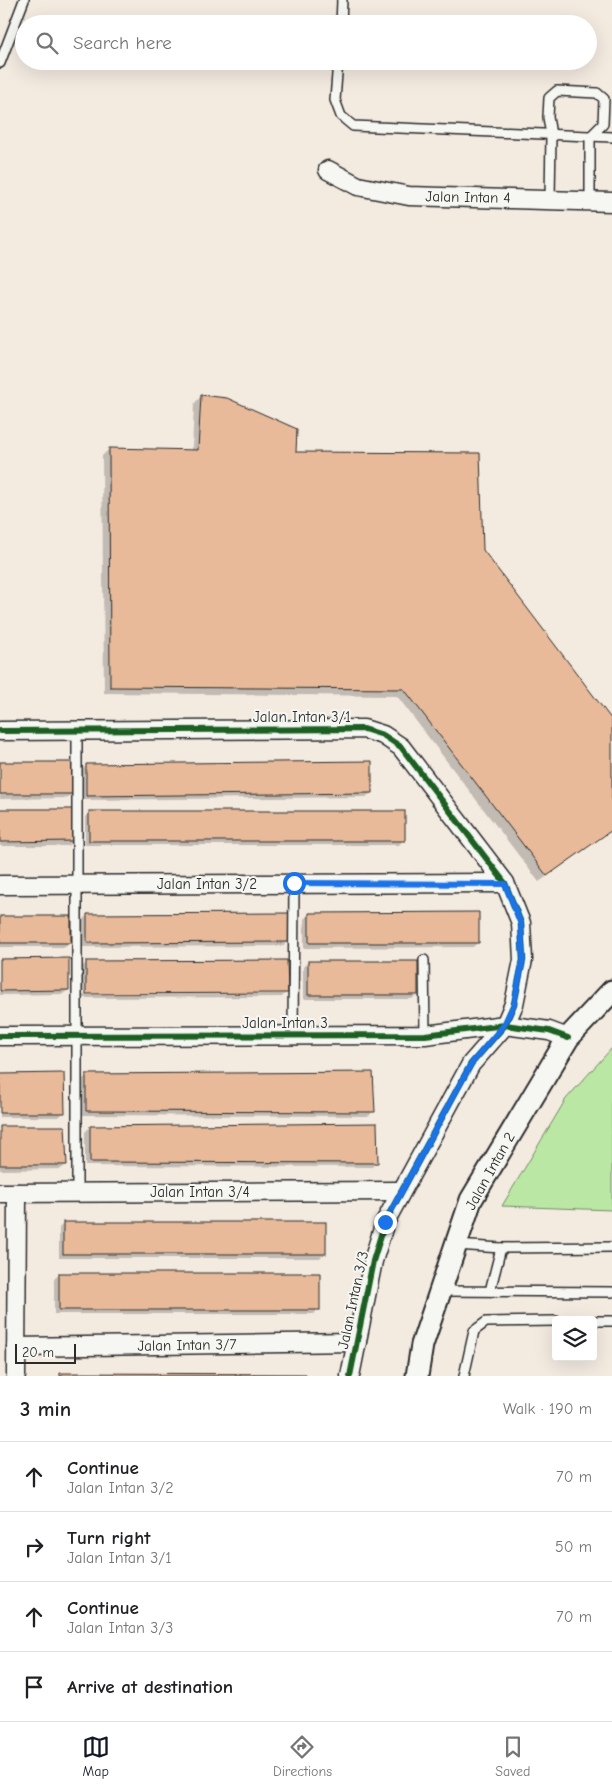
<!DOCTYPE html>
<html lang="en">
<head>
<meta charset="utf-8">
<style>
	body { margin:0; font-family:"Comic Neue",sans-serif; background:#f6f6f6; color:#202124 }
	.controls { position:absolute; right:15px; bottom:15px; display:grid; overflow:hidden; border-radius:5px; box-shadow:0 5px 20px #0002 }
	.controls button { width:45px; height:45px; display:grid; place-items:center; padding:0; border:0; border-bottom:1px solid #e0e0e0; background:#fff; color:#202124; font:25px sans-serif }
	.scale { position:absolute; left:15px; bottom:12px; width:61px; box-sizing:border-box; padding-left:5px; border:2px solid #2b2b2b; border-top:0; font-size:14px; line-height:18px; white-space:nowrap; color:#2b2b2b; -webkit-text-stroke:4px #f6f6f2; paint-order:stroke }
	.stop { position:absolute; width:15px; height:15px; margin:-11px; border:4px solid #1a73e8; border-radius:50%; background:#fff }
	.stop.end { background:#1a73e8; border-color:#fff; box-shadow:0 1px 5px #0008 }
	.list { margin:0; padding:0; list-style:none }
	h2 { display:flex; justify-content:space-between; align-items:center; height:65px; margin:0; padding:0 20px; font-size:21px }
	h2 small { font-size:16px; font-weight:400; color:#757577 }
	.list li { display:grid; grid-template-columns:32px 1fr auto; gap:15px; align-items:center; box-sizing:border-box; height:70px; padding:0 20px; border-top:1px solid #e0e0e0 }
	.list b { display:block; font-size:19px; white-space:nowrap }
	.list p { margin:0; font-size:16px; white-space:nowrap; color:#757577 }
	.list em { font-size:16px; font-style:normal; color:#757577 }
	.icon { flex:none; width:28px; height:28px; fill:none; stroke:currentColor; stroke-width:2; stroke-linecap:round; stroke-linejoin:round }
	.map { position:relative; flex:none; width:612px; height:1376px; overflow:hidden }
	.search { position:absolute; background:#fff; box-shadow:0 5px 20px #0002; left:15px; right:15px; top:15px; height:55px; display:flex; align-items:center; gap:12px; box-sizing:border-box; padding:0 18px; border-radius:28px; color:#757577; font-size:19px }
	.sheet { height:345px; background:#fff }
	nav { display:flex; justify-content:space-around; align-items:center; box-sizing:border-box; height:70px; border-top:1px solid #e0e0e0; background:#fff; font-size:14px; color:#757577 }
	nav a { display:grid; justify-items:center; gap:2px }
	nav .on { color:#111827 }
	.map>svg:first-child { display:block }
	.green { fill:#bbe7a4; stroke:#738968 }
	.shadow { fill:#0003 }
	.building { fill:#e8ba99; stroke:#2b2b2b }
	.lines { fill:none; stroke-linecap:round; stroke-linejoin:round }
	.service-casing { stroke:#2b2b2b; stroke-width:12 }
	.minor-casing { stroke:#2b2b2b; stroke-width:21 }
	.tertiary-casing { stroke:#2b2b2b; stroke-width:25 }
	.service { stroke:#f6f6f2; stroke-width:9 }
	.minor { stroke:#f6f6f2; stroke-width:18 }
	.tertiary { stroke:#f6f6f2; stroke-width:21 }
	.cycleway-casing { stroke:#f6f6f2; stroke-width:9 }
	.cycleway { stroke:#1b5e20; stroke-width:6 }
	.route { stroke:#1a73e8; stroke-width:6 }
	.labels { text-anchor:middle; stroke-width:4; stroke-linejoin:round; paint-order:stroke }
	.street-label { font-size:15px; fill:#2b2b2b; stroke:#f6f6f2 }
</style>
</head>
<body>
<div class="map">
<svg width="612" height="1376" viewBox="0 0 612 1376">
	<rect width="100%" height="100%" fill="#f3eae0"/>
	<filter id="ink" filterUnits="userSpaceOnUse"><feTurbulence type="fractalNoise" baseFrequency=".02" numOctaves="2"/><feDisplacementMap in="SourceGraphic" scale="10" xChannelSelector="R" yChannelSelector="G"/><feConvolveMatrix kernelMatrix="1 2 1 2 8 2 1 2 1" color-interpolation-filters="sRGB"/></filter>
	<g filter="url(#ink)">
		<polygon class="green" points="612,1048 612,1210 502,1206 566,1099"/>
		<g class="shadow">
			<polygon points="201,396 295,453 481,550 612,722 612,830 539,882 397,696 104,693 102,456 109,449 192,451 194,404"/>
			<polygon points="0,764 72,794 67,798 0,799"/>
			<polygon points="87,765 371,793 366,797 82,800 82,770"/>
			<polygon points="0,810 73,841 68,846 0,846"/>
			<polygon points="90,812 403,840 399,845 85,845 85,817"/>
			<polygon points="309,914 478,942 473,947 304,948 304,919"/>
			<polygon points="88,915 288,941 283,946 83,947 83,920"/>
			<polygon points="0,917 69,942 65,947 0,947"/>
			<polygon points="0,960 68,990 63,994 0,995"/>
			<polygon points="286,961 286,992 282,997 82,998 82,995 283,994 283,992 82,992 82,967 87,962"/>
			<polygon points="308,962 417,994 412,999 303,999 303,967"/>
			<polygon points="0,1075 64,1112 59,1117 0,1117"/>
			<polygon points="86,1076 373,1111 369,1116 82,1115 82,1080"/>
			<polygon points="0,1127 66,1165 61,1169 0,1170"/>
			<polygon points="90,1127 377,1162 372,1167 85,1166 85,1132"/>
			<polygon points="64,1223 325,1253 320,1258 59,1258 59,1228"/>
			<polygon points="59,1274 318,1309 314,1314 54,1314 54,1279"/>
		</g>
		<g class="building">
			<polygon points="201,395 227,398 297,429 296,452 480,453 483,550 612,720 612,830 547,876 404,689 110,687 109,448 198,450"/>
			<polygon points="372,761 372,793 86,796 86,764"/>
			<rect x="0" y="762" width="73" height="32"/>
			<polygon points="0,809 73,809 74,841 0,842"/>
			<rect x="89" y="811" width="316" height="30"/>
			<polygon points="479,912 479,943 309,943 309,913"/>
			<polygon points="289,913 289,942 87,943 87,914"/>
			<rect x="0" y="916" width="71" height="27"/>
			<polygon points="69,958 69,990 0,991 0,959"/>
			<polygon points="287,960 288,993 86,994 86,961"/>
			<rect x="308" y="961" width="110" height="34"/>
			<polygon points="373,1072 375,1112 86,1111 86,1074"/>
			<polygon points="64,1073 65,1113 0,1113 0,1074"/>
			<polygon points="377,1123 378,1163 90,1162 90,1126"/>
			<polygon points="0,1126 65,1126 67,1165 0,1165"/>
			<rect x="63" y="1222" width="263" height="32"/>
			<rect x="59" y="1273" width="261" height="37"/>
			<polygon points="60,1373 306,1374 306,1376 60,1376"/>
		</g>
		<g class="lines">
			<defs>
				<g id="service">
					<polyline points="341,24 342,0"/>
					<polyline points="338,61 335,100 341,116 353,126 612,137"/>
					<polyline points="0,63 24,0"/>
					<polyline points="550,199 551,135 548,117 549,98 557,91 597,93 604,99 603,124 590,137 590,201"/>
					<polyline points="77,731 77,1192"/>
					<polyline points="424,960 425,1035"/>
					<polyline points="293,1036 294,883"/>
					<polyline points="456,1245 501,1248 612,1247"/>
					<polyline points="440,1291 612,1292"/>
					<polyline points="490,1291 501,1248"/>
					<polyline points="593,1321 612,1321"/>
					<polyline points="464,1376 474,1331 486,1322 556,1321"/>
				</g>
				<g id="minor">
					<polyline points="328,170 358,186 409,196 612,202"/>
					<polyline points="0,731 364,729 383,735 401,747 505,883 521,923 523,960 514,1004 505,1025 471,1064 385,1222 373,1261 350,1376"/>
					<polyline points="0,885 505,883"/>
					<polyline points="0,1036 425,1035 505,1025 549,1031 568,1038"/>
					<polyline points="0,1193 400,1191"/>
					<polyline points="16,1347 357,1342"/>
					<polyline points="16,1376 17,1193"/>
				</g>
				<polyline id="tertiary" points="417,1376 422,1345 471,1200 568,1038 612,991"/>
			</defs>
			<use href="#service" class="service-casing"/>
			<use href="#minor" class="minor-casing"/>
			<use href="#tertiary" class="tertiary-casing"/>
			<use href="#service" class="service"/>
			<use href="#minor" class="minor"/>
			<use href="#tertiary" class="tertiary"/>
			<defs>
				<g id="cycleway">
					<polyline points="0,731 364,729 383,735 401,747 505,883 521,923 523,960 514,1004 505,1025 471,1064 385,1222 373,1261 350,1376"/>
					<polyline points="0,1036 425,1035 505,1025 549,1031 568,1038"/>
				</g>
			</defs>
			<use href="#cycleway" class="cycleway-casing"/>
			<use href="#cycleway" class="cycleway"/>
		</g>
	</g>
	<g class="lines" filter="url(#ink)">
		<polyline class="route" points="294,883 505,884 521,924 523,960 514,1004 504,1025 471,1064 385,1222"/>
	</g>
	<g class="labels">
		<g class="street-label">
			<text transform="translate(468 197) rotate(1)" y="5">Jalan Intan 4</text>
			<text x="302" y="722">Jalan Intan 3/1</text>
			<text x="207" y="889">Jalan Intan 3/2</text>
			<text x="285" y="1028">Jalan Intan 3</text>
			<text transform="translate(490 1171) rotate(-61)" y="5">Jalan Intan 2</text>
			<text x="200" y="1197">Jalan Intan 3/4</text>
			<text transform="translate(353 1300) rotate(-78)" y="5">Jalan Intan 3/3</text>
			<text transform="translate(187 1345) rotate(-1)" y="5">Jalan Intan 3/7</text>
		</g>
	</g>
</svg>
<div class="controls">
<button><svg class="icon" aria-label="layers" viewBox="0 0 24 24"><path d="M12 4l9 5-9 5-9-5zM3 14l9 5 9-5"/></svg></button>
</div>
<div class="scale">20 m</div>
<div class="stop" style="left:294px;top:883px"></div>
<div class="stop end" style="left:385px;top:1222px"></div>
<div class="search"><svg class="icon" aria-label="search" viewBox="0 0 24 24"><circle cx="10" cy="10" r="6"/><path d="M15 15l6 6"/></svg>Search here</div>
</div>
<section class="sheet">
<h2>3 min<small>Walk · 190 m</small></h2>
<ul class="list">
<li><svg class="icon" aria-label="ahead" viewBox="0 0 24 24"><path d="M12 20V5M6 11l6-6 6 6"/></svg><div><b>Continue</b><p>Jalan Intan 3/2</p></div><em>70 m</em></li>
<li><svg class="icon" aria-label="right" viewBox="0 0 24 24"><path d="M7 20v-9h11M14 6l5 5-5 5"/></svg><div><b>Turn right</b><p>Jalan Intan 3/1</p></div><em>50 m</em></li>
<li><svg class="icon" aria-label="ahead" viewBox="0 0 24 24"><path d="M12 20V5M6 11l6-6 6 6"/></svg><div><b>Continue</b><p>Jalan Intan 3/3</p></div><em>70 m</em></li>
<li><svg class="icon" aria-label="arrive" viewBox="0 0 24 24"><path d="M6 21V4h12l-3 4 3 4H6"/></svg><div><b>Arrive at destination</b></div></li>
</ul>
</section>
<nav>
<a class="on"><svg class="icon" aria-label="map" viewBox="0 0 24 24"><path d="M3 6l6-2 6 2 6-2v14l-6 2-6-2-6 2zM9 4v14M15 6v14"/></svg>Map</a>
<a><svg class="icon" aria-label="directions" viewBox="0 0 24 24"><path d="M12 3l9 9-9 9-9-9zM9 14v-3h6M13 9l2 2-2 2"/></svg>Directions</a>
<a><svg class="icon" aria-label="saved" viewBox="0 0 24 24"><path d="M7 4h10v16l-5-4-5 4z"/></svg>Saved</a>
</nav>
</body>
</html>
